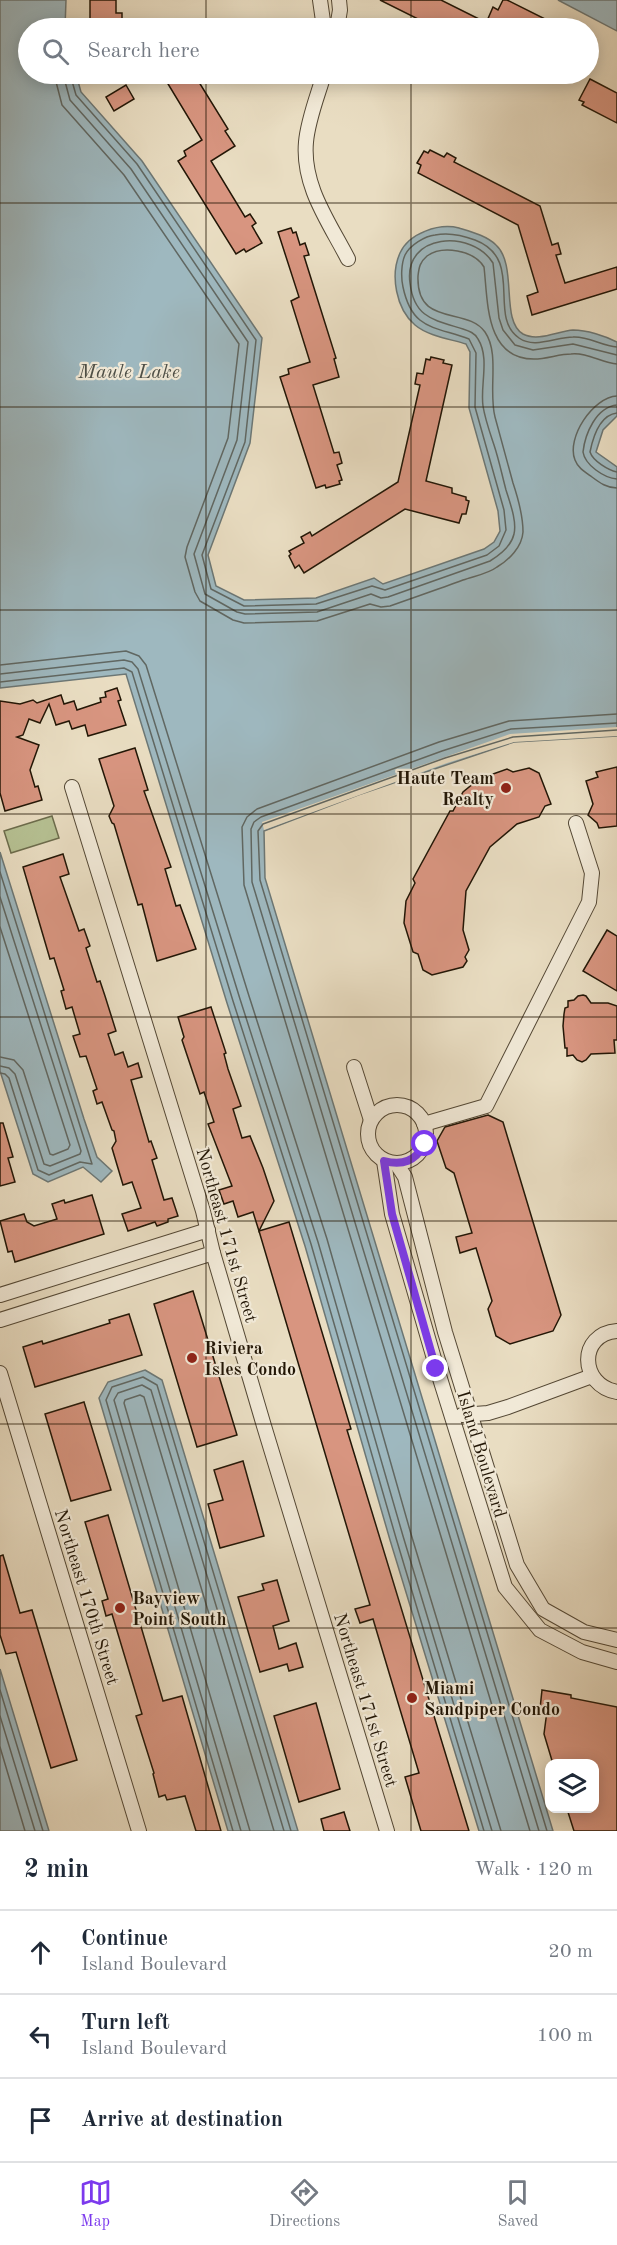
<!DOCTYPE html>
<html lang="en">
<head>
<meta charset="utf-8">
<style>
	body { margin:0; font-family:"Old Standard TT",serif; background:#f6f6f7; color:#1f2937 }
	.controls { position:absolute; right:18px; bottom:18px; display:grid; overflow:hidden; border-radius:12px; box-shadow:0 3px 15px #0003 }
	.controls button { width:54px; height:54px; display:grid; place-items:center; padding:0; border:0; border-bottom:2px solid #e0e1e3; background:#fff; color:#1f2937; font:30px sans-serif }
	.stop { position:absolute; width:18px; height:18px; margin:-14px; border:4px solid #7c3aed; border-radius:50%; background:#fff }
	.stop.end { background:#7c3aed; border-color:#fff; box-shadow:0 2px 6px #0008 }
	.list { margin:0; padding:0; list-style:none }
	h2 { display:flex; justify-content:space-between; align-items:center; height:78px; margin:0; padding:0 24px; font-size:26px }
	h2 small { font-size:20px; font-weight:400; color:#747a83 }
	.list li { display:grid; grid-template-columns:39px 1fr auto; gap:18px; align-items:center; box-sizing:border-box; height:84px; padding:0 24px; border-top:2px solid #e0e1e3 }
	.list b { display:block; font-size:22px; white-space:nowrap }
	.list p { margin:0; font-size:20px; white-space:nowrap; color:#747a83 }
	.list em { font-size:20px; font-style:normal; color:#747a83 }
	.icon { flex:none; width:33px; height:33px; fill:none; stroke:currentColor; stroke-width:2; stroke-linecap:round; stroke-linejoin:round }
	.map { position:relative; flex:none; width:617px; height:1831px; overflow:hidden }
	.search { position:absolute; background:#fff; box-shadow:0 3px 15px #0003; left:18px; right:18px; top:18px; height:66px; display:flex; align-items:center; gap:15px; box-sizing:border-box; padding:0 21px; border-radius:33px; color:#747a83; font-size:22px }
	.sheet { height:330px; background:#fff }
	nav { display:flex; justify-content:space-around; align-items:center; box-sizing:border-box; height:84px; border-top:2px solid #e0e1e3; background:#fff; font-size:16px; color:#747a83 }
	nav a { display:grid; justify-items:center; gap:3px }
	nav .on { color:#7c3aed }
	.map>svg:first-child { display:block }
	.green { fill:#b6c193; stroke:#6c6c4c; stroke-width:1.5 }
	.water { fill:#9eb8bf; stroke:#6c7775; stroke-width:1.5 }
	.pier { fill:#e9ddc2 }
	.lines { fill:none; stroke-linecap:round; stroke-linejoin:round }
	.shore { stroke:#606762; stroke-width:1.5 }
	.building { fill:#d89580; stroke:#221606; stroke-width:1.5 }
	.street-casing { stroke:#544835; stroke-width:16 }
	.street { stroke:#f1e9d7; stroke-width:14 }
	.route { stroke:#7c3aed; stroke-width:8 }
	.grid { fill:none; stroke:#221606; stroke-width:1.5; stroke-opacity:0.55 }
	.poi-dot { fill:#8f2418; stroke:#f1e9d7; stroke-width:2 }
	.labels { text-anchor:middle; stroke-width:4.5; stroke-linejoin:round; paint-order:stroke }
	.poi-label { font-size:18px; font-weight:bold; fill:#221606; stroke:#f1e9d7; text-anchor:start }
	.street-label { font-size:18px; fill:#221606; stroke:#f1e9d7 }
	.water-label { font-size:20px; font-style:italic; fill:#4d4f47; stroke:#f1e9d7 }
</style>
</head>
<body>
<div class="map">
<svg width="617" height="1831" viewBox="0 0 617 1831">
	<rect width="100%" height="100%" fill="#e9ddc2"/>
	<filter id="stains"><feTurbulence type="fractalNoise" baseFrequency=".00333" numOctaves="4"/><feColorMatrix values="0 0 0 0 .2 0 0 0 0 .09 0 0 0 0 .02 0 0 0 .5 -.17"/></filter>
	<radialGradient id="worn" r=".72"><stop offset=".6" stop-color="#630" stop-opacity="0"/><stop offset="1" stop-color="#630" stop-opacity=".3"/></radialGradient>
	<polygon class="green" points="52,816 59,838 11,853 4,831"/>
	<g class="water">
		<path d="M0,0H66L65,28H28V74H76L81,92L142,161L262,338L250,443L208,555L216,586L244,600L316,598L374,578L383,584L484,549L494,542L500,531L498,511L469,408L470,352L466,344C450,339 428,336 415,325C396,309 390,275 400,253C409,233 439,223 459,228C472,232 487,236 496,245C518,265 500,321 523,334C538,342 558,331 573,330C587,330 605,336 617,342V416L603,430L596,452L617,467V736L514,742L358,795L264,831L265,878L553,1831H479L390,1540L305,1246L227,1003L126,674L0,688Z"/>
		<polygon points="558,0 617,0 617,31"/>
		<polygon points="0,852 84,1119 97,1157 112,1171 101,1182 83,1167 48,1182 33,1174 0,1071"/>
		<polygon points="145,1370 162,1380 298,1831 228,1831 99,1398 108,1382"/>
		<polygon points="0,1669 49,1831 0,1831"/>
	</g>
	<polygon class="pier" points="617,727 617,736 514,742 447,763 264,830 262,822 510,734"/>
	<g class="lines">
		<g class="shore">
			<path d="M54,74L62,105L124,175L239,344L228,438L187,547L185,557L195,592L200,601L233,620L244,623L317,621L370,604L381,607L390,606C415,597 439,589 463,580C474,576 488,574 497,567C509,560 522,547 523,532C523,515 518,498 513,483C507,461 501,439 495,417C488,390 500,354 485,332C467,306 416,328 418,276C419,267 420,262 427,256C442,245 474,250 484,267C488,301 485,359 534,359C547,359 559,354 571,354C587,352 602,363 617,364"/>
			<path d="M63,74L70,100L131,169L248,342L237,440L194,554L205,594L237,612L245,614L317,612L371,594L381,598L388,597L490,561C500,555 511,547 514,534C517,521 510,503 506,490C502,475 499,460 494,445C490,433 485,419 483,406C480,385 490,358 478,339C475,333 469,331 463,329C434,320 414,318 410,283C403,233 472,229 493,263L499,318L503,330L515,345L533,350L573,344L617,355"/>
			<path d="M70,74L76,95L137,164L256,340L245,442L202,555L211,589L244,606L316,604L372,586L385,590L487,555L499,546L506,530L504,510L475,407L476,353L469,339C434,326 412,330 403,287C401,278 401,264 405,255C410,245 425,236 435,235C449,232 462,235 475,240C525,259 487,316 519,338C534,349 556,337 573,337C588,336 602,346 617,347"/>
			<path d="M617,396C593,397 566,438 575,460C578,468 585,472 592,477C600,483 607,488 617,488"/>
			<path d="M617,405C596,407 585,434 583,452C585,465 604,478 617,479"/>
			<path d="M617,413C600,415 593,437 590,452C593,461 608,470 617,472"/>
			<polyline points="0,665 126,651 139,656 146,665 249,996 327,1239 411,1534 501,1831"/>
			<polyline points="0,674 124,660 132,662 138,669 240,999 318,1242 403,1536 492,1831"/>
			<polyline points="0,682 124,668 132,672 233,1001 311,1244 396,1538 484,1831"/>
			<polyline points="0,872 92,1164 80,1162 49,1175 38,1170 9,1078 5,1074 0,1073"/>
			<polyline points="0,897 81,1151 80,1154 50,1166 44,1164 15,1074 9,1068 0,1066"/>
			<polyline points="0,927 70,1145 68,1149 53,1155 50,1154 23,1070 14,1060 0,1057"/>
			<polyline points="0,1690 43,1831"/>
			<polyline points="0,1716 35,1831"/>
			<polyline points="0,1747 25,1831"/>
			<polyline points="233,1831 106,1400 112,1387 143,1377 157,1385 291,1831"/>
			<polyline points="241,1831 114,1400 118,1393 142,1385 151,1390 284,1831"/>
			<polyline points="250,1831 124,1403 125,1400 140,1395 144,1397 274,1831"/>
			<polyline points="530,1831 244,885 242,827 247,817 257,809 439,742 509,721 617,714"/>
			<polyline points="539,1831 252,882 251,829 254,822 261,817 442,751 511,729 617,723"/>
			<polyline points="547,1831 260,880 258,831 263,824 445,758 513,737 617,730"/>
		</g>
	</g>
	<g class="building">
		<polygon points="90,0 116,0 116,13 122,13 122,24 117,24 117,28 90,28"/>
		<polygon points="380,0 441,0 497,28 436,28"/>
		<polygon points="503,0 507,0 563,28 502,28 487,21 493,7 498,10"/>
		<polygon points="162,74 194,74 228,129 225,131 235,146 211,161 245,217 250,214 256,223 252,226 262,243 246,252 244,249 236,254 178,161 186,156 184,151 202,140"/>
		<polygon points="590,79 617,93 617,123 582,105 584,102 579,100"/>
		<polygon points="126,85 134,99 114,111 106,97"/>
		<polygon points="430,150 444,157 447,153 456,158 454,162 540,206 552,245 558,243 561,254 556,255 565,283 617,267 617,289 532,315 527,296 538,292 518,225 418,173 421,165 417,163 424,151 428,153"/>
		<polygon points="291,228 293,233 296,232 300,245 305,243 309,255 304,256 336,358 334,359 339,377 313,385 334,453 339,452 342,463 337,465 342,480 339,481 340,484 326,488 325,485 316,488 280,377 289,374 288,369 310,362 291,301 299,297 278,232"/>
		<polygon points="431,357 444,360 443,363 452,365 426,481 452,488 452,493 466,497 466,500 469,501 466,514 462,514 459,523 405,509 304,573 299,565 295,568 289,556 291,554 289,551 304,543 301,537 310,532 312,536 398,482 420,385 415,384 417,373 423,374 426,359 430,360"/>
		<polygon points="117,688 121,700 118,701 126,725 88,736 85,725 72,729 69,721 56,725 49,704 40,723 29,719 23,735 17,737 39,745 30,770 35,787 38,786 42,800 5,811 0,793 0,701 20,704 33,700 37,703 61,695 64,704 74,701 77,710 101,702 100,698 106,697 105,692"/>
		<polygon points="135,748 148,790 144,791 171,867 165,869 176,906 180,905 196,949 157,961 142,904 138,905 114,824 112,823 109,816 114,806 99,759"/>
		<polygon points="617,767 617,826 599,828 597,823 588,815 593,804 586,781 598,777 596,772"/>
		<polygon points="529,768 539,773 551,804 545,806 539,817 517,824 490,847 466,891 463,930 469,950 465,957 467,961 463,967 432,975 423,970 418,954 413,952 404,923 406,901 415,883 413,879 450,811 453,811 463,792 479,779 507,769 513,772"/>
		<polygon points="63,854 69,874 60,877 79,931 84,929 90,946 86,948 97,982 100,981 105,996 116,1031 108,1034 115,1055 123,1052 128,1067 138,1063 142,1077 131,1080 149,1142 151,1141 157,1158 152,1160 164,1200 172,1198 178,1216 168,1219 168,1222 157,1226 155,1222 128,1231 122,1214 141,1208 132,1182 123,1185 112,1148 116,1141 114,1131 112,1130 102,1102 97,1104 93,1091 97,1089 86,1056 80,1057 73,1036 80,1034 72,1007 66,1009 61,991 64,990 54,958 50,959 23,867"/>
		<polygon points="607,930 617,936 617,991 583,971"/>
		<polygon points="583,995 586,996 591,1003 608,1003 617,1006 617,1040 614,1040 615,1053 591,1054 586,1060 582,1062 577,1060 573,1055 567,1056 567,1048 565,1048 563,1026 564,1014 565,1008 568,1007 568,1001 574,1000 578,996"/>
		<polygon points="211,1007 226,1053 224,1054 228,1069 241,1106 233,1109 242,1138 250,1136 263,1168 274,1201 259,1231 253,1212 238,1217 233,1201 224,1204 219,1190 232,1186 208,1124 214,1122 204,1092 200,1094 182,1040 184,1037 178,1017"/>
		<polygon points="488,1115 503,1122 561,1315 553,1331 510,1344 496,1336 488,1309 492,1301 476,1248 460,1253 456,1237 472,1233 454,1173 446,1168 437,1141 445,1127"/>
		<polygon points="0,1123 3,1123 13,1157 8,1158 15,1182 0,1186"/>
		<polygon points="92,1195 104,1234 15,1262 12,1251 8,1252 0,1221 24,1214 27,1222 34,1226 57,1219 52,1204 64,1200 65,1203"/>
		<polygon points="289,1222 351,1429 347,1430 469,1831 421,1831 405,1777 419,1773 373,1619 360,1623 355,1609 370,1605 259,1231"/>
		<polygon points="193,1291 237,1435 197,1447 154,1304"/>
		<polygon points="129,1314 142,1355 35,1387 23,1347 42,1341 43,1344 110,1323 109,1320"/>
		<polygon points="84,1402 111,1490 71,1501 45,1414"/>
		<polygon points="243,1461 264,1536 220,1548 208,1504 223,1500 214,1470"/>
		<polygon points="108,1515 163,1701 182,1696 221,1831 196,1831 185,1796 167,1800 165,1795 159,1797 153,1774 154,1773 136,1716 142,1714 112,1614 106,1616 102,1601 108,1599 85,1522"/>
		<polygon points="3,1555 20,1613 32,1610 77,1760 51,1768 16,1652 6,1654 0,1635 0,1556"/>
		<polygon points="277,1580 289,1621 273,1626 279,1649 296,1643 303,1667 289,1671 287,1664 260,1672 238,1597 264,1590 262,1584"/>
		<polygon points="542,1690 571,1695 571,1698 617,1707 617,1831 574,1831 567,1809 594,1809 594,1764 553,1764 544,1734 547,1711 540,1709"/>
		<polygon points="316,1703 340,1789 299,1802 274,1716"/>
		<polygon points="344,1812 350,1831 324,1831 321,1819"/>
	</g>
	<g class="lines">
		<defs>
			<g id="street">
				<polyline points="320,0 324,28"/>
				<polyline points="337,28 340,10 339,0"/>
				<path d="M324,74C318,95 308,119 306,142C302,186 329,222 348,259"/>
				<polyline points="72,787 203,1211 213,1253 264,1426 387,1831"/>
				<polyline points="354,1067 371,1120"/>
				<circle cx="397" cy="1134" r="29"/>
				<polyline points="424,1124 486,1106 589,902 592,873 576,823"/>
				<polyline points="384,1161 392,1214 437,1369 505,1587 540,1630 582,1652 617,1662"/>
				<polyline points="396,1163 405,1177 445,1332 517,1565 543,1609 584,1632 617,1640"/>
				<polyline points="0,1295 208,1230"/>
				<polyline points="0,1320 213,1253"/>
				<path d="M617,1331C578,1334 579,1385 617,1392"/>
				<polyline points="0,1373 139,1831"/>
				<polyline points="462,1415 488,1413 508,1407 592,1376"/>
			</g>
		</defs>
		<use href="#street" class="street-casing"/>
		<use href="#street" class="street"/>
	</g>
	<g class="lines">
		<path class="route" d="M425,1144C415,1161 403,1166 384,1161L392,1214L436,1369"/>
	</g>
	<path class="grid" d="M206,0V28M411,0V28M206,74V1831M411,74V1831M0,203H617M0,407H617M0,610H617M0,814H617M0,1017H617M0,1221H617M0,1424H617M0,1628H617"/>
	<g class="poi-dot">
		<circle cx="506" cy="788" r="6"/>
		<circle cx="192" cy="1358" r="6"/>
		<circle cx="120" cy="1608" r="6"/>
		<circle cx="412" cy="1698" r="6"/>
	</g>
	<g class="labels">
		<g class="poi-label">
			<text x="494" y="784" text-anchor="end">Haute Team<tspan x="494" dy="21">Realty</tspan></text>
			<text x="204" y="1354">Riviera<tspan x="204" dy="21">Isles Condo</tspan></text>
			<text x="132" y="1604">Bayview<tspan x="132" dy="21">Point South</tspan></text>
			<text x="424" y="1694">Miami<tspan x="424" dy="21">Sandpiper Condo</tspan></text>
		</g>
		<g class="street-label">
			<text transform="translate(227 1235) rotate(74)" y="6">Northeast 171st Street</text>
			<text transform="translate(482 1454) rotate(73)" y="6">Island Boulevard</text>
			<text transform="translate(87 1597) rotate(73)" y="6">Northeast 170th Street</text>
			<text transform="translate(366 1700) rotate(73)" y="6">Northeast 171st Street</text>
		</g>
		<g class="water-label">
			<text x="129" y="378">Maule Lake</text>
		</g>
	</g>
	<rect width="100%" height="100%" filter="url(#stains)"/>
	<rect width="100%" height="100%" fill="url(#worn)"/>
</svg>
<div class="controls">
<button><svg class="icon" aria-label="layers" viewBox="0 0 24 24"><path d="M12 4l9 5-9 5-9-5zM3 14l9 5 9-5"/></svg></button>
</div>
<div class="stop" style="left:425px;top:1144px"></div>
<div class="stop end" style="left:436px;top:1369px"></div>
<div class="search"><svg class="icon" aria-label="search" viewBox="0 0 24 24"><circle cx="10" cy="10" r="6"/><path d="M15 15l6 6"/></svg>Search here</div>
</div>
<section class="sheet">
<h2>2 min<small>Walk · 120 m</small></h2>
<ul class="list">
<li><svg class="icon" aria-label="ahead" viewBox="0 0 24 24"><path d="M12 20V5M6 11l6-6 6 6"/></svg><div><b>Continue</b><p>Island Boulevard</p></div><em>20 m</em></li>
<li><svg class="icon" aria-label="left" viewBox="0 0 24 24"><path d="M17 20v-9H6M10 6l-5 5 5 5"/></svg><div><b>Turn left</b><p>Island Boulevard</p></div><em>100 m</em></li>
<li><svg class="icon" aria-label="arrive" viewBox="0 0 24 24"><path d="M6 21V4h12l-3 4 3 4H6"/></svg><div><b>Arrive at destination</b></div></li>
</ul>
</section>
<nav>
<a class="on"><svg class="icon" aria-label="map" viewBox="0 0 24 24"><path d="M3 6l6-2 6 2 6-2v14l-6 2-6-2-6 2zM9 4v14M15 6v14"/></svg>Map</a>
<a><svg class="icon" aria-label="directions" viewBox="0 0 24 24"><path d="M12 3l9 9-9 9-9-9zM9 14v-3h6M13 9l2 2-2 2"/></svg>Directions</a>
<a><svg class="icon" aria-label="saved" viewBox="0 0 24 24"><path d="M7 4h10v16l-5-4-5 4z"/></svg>Saved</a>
</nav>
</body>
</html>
